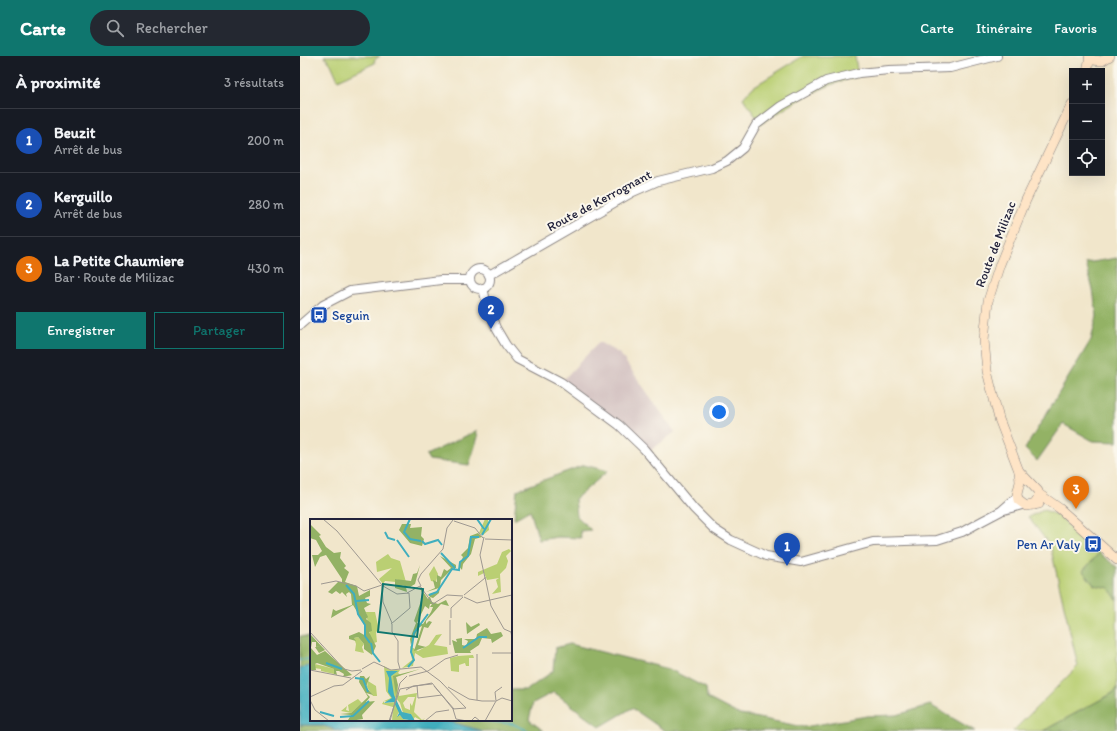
<!DOCTYPE html>
<html lang="fr">
<head>
<meta charset="utf-8">
<style>
	body { margin:0; font-family:Itim,sans-serif; background:#242831; color:#f1f3f6 }
	.controls { position:absolute; right:12px; top:12px; display:grid; overflow:hidden; border-radius:0px; box-shadow:0 4px 16px #0002 }
	.controls button { width:36px; height:36px; display:grid; place-items:center; padding:0; border:0; border-bottom:1px solid #363941; background:#171b24; color:#f1f3f6; font:20px sans-serif }
	.you { position:absolute; left:419px; top:356px; width:14px; height:14px; margin:-10px; border:3px solid #fff; border-radius:50%; background:#1a73e8; box-shadow:0 0 0 6px #1a73e833 }
	.badge { display:grid; place-items:center; width:26px; height:26px; border-radius:50%; background:#0f766e; color:#fff; font-size:13px; font-weight:700 }
	.pin { position:absolute; translate:-50% -33px; filter:drop-shadow(0 1px 2px #0008) }
	.pin::after { content:''; position:absolute; top:21px; width:14px; height:12px; background:inherit; clip-path:polygon(0 0,100% 0,50% 100%) }
	.list { margin:0; padding:0; list-style:none }
	h2 { display:flex; justify-content:space-between; align-items:center; height:52px; margin:0; padding:0 16px; font-size:17px }
	h2 small { font-size:13px; font-weight:400; color:#9ea1a6 }
	.list li { display:grid; grid-template-columns:26px 1fr auto; gap:12px; align-items:center; box-sizing:border-box; height:64px; padding:0 16px; border-top:1px solid #363941 }
	.list b { display:block; font-size:15px; white-space:nowrap }
	.list p { margin:0; font-size:13px; white-space:nowrap; color:#9ea1a6 }
	.list em { font-size:13px; font-style:normal; color:#9ea1a6 }
	.actions { display:flex; gap:8px; padding:12px 16px }
	.actions a { flex:1; padding:9px 0; border:1px solid #0f766e; border-radius:0px; text-align:center; font-size:14px; color:#0f766e }
	.actions .main { background:#0f766e; color:#fff }
	.icon { flex:none; width:22px; height:22px; fill:none; stroke:currentColor; stroke-width:2; stroke-linecap:round; stroke-linejoin:round }
	.map { position:relative; flex:none; width:817px; height:675px; overflow:hidden }
	header { display:flex; align-items:center; gap:24px; box-sizing:border-box; height:56px; padding:0 20px; background:#0f766e; color:#fff }
	header strong { font-size:19px }
	nav { display:flex; gap:22px; margin-inline-start:auto; font-size:14px }
	.search { width:280px; height:36px; background:#242831; display:flex; align-items:center; gap:10px; box-sizing:border-box; padding:0 14px; border-radius:22px; color:#9ea1a6; font-size:15px }
	main { display:flex }
	aside { flex:1; background:#171b24 }
	.map>svg:first-child { display:block }
	.industrial { fill:#d1bfbf }
	.green { fill:#bacf73; stroke:#6e7857 }
	.forest { fill:#93b265; stroke:#5a6a50 }
	.water { fill:#40aebe; stroke:#31687c }
	.lines { fill:none; stroke-linecap:round; stroke-linejoin:round }
	.stream { stroke:#40aebe; stroke-width:1.5 }
	.tertiary-casing { stroke:#8a8483; stroke-width:10 }
	.secondary-casing { stroke:#8a8483; stroke-width:10 }
	.tertiary { stroke:#fff; stroke-width:8 }
	.secondary { stroke:#fee4c6; stroke-width:9 }
	.labels { text-anchor:middle; stroke-width:4; stroke-linejoin:round; paint-order:stroke }
	.street-label { font-size:13px; fill:#22223b; stroke:#fbf7ec }
	.transit-label { font-size:13px; fill:#164399; stroke:#fbf7ec; text-anchor:start }
	.inset-river { fill:none; stroke:#40aebe; stroke-width:2 }
	.inset-road { fill:none; stroke:#9e9891; stroke-width:1 }
	.view { fill:#0f766e; fill-opacity:0.15; stroke:#0f766e; stroke-width:2 }
	.inset-edge { fill:none; stroke:#22223b; stroke-width:2 }
</style>
</head>
<body>
<header>
<strong>Carte</strong>
<div class="search"><svg class="icon" aria-label="search" viewBox="0 0 24 24"><circle cx="10" cy="10" r="6"/><path d="M15 15l6 6"/></svg>Rechercher</div>
<nav><a>Carte</a><a>Itinéraire</a><a>Favoris</a></nav>
</header>
<main>
<aside>
<h2>À proximité<small>3 résultats</small></h2>
<ul class="list">
<li><span class="badge" style="background:#1a4fb4">1</span><div><b>Beuzit</b><p>Arrêt de bus</p></div><em>200 m</em></li>
<li><span class="badge" style="background:#1a4fb4">2</span><div><b>Kerguillo</b><p>Arrêt de bus</p></div><em>280 m</em></li>
<li><span class="badge" style="background:#e8710a">3</span><div><b>La Petite Chaumiere</b><p>Bar · Route de Milizac</p></div><em>430 m</em></li>
</ul>
<div class="actions"><a class="main">Enregistrer</a><a>Partager</a></div>
</aside>
<div class="map">
<svg width="817" height="675" viewBox="0 0 817 675">
	<rect width="100%" height="100%" fill="#fbf7ec"/>
	<filter id="ink" filterUnits="userSpaceOnUse"><feTurbulence type="fractalNoise" baseFrequency=".025" numOctaves="2"/><feDisplacementMap in="SourceGraphic" scale="8" xChannelSelector="R" yChannelSelector="G"/><feConvolveMatrix kernelMatrix="1 2 1 2 8 2 1 2 1" color-interpolation-filters="sRGB"/></filter>
	<filter id="wash" filterUnits="userSpaceOnUse"><feTurbulence type="fractalNoise" baseFrequency=".012" numOctaves="4" result="noise"/><feDisplacementMap in="SourceGraphic" scale="16" xChannelSelector="R" yChannelSelector="G"/><feGaussianBlur stdDeviation="0.9" result="paint"/><feColorMatrix in="noise" values="0 0 0 0 0 0 0 0 0 0 0 0 0 0 0 0 0 1.4 0 .05"/><feComposite in="paint" operator="in"/></filter>
	<g filter="url(#wash)">
		<rect width="100%" height="100%" fill="#f1e6cb"/>
		<polygon class="industrial" points="299,286 320,298 375,376 350,395 263,324"/>
		<g class="green">
			<polygon points="24,0 80,0 74,4 75,7 38,24 31,8"/>
			<path d="M503,0H555L558,21C523,28 491,48 461,68L443,42L453,31Z"/>
			<polygon points="744,454 759,460 799,497 783,515 794,529 809,531 817,544 817,631 813,637 743,675 713,675 778,610 750,489 728,461"/>
		</g>
		<g class="forest">
			<polygon points="817,202 817,386 793,385 763,368 737,405 725,393 791,284 797,260 793,234 786,207"/>
			<polygon points="176,375 178,381 169,409 129,404 126,399"/>
			<polygon points="284,409 308,415 275,443 277,460 291,474 280,475 281,482 258,481 239,484 230,454 214,463 217,434"/>
			<polygon points="799,497 817,511 817,544 809,532 794,529 783,515"/>
			<polygon points="0,580 11,581 11,610 0,612"/>
			<polygon points="270,588 369,613 406,632 407,642 440,659 448,660 504,671 567,660 597,659 630,649 675,675 365,675 332,652 300,671 254,636 233,647 229,664 244,675 182,675 144,664 211,664 211,634 227,634 253,615 255,592"/>
			<polygon points="817,631 817,672 814,675 743,675 813,637"/>
			<polygon points="0,669 20,669 41,675 0,675"/>
		</g>
		<polygon class="water" points="9,610 11,610 11,664 144,664 182,675 41,675 20,669 0,669 0,612"/>
		<g class="lines">
			<g class="stream">
				<polyline points="0,604 11,603"/>
				<polyline points="177,664 213,668 229,675"/>
			</g>
		</g>
	</g>
	<g filter="url(#ink)">
		<g class="lines">
			<defs>
				<g id="tertiary">
					<circle cx="180" cy="223" r="10"/>
					<polyline points="189,219 333,136 358,125 412,112 427,105 443,92 456,69 481,50 526,25 559,17 589,14 650,12 697,0"/>
					<polyline points="183,232 187,249 196,272 206,289 217,303 261,326 319,369 344,393 394,453 414,473 431,484 466,500 501,506 573,486 637,484 662,476 682,465 701,455 717,441"/>
					<polyline points="0,269 23,249 50,235 141,224 170,224"/>
					<polyline points="704,454 722,449"/>
				</g>
				<g id="secondary">
					<polyline points="789,0 793,4 802,5 810,0"/>
					<polyline points="787,15 790,1"/>
					<polyline points="719,415 720,426 717,438 718,444 726,450 739,448"/>
					<polyline points="739,438 759,452 817,504"/>
					<polyline points="734,449 738,443 738,435 719,415 699,363 687,315 684,284 688,245 700,208 726,144 772,48"/>
				</g>
			</defs>
			<use href="#tertiary" class="tertiary-casing"/>
			<use href="#secondary" class="secondary-casing"/>
			<use href="#tertiary" class="tertiary"/>
			<use href="#secondary" class="secondary"/>
		</g>
	</g>
	<defs>
		<symbol id="bus-square" viewBox="-11 -11 22 22"><rect x="-9" y="-9" width="18" height="18" rx="4" fill="#1a4fb4" stroke="#fbf7ec"/><path d="M-5-6H5V4H4V6H2V4H-2V6H-4V4H-5ZM-3.5-4V0h7V-4ZM-3.5 1.2v1.5H-2V1.2ZM2 1.2v1.5H3.5V1.2Z" fill="#fff"/></symbol>
	</defs>
	<g fill-rule="evenodd">
		<use href="#bus-square" x="9" y="249" width="20" height="20"/>
		<use href="#bus-square" x="783" y="478" width="20" height="20"/>
	</g>
	<g class="labels">
		<g class="street-label">
			<text transform="translate(299 144) rotate(-28)" y="5">Route de Kerrognant</text>
			<text transform="translate(695 188) rotate(-69)" y="5">Route de Milizac</text>
		</g>
		<g class="transit-label">
			<text x="32" y="264">Seguin</text>
			<text x="780" y="493" text-anchor="end">Pen Ar Valy</text>
		</g>
	</g>
	<g transform="translate(10 463)">
		<rect width="202" height="202" fill="#f1e6cb"/>
		<path d="M175,0L178,1L179,11L173,16L169,14ZM199,30L201,32L196,37L198,42L196,49L190,55L191,73L182,75L188,68L186,61L189,59L177,61L174,54L168,57V53L187,45L192,33ZM78,35L81,39L90,42L96,63L85,60L86,63L75,62L73,65L69,60L82,49L67,53L66,43ZM124,47L128,55L126,63L121,62L119,55ZM56,93H65L69,111L66,113L67,123L64,124L60,117ZM132,115L124,126L137,128L138,135L113,139L105,134L103,147L92,149L102,141L100,127L108,132L119,126L126,116ZM48,118L54,125L52,128L54,134L45,132L46,125L44,119ZM148,137L163,136L164,139H159V147H156L155,144L149,146V153L141,152L140,139ZM5,145L25,150L24,155L11,152V150L4,149ZM74,147L80,151H90L88,154L91,156L86,158L89,177L107,174L104,193L112,201L115,199L112,202L105,198L103,201L101,195L93,194L90,184L85,178L77,183L74,182V184L86,183L89,193L87,197L91,196L93,200L103,202H82L83,188L72,185L74,182L81,179L76,172ZM98,178H105L102,187L100,184V191L95,189L93,184ZM58,162L66,167L67,177H63L57,168ZM48,180L52,184L41,194L31,192L37,187L36,191L39,192L38,186Z" fill="#bacf73" fill-rule="evenodd"/>
		<path d="M0,5L11,16L9,17L16,28L24,34L31,33L30,39L36,47L34,49L39,53L35,63L47,67L49,77L60,71V77L55,79L57,84L61,85L54,89L58,98L56,100L61,104L62,112L59,113L66,127L62,136L54,130V125L48,118L44,119L46,122L39,120V117L49,113L56,117L55,106L43,86L21,99L23,90L26,92L42,86L41,75L39,73L36,75L37,78L32,73L30,75L26,72L22,75L18,73L28,63H32V60L16,36L10,38L5,48L2,36H8L12,32L6,21L0,19ZM92,5H101L100,9L112,8L111,17L114,20L112,27L100,24L89,11ZM168,14L172,18L165,20L161,35L153,45L152,51L149,47L153,38L151,36L158,29L160,17ZM130,37L146,46V49L142,50L131,61L129,74L123,79L120,78L122,83L128,85L136,81L139,87L131,85L116,102V105L119,102L122,103L118,109L114,108L108,126L116,128L104,132L112,107L108,109L101,126L100,120L106,104L104,102L113,76L109,67L118,80L120,77L117,76L126,73L129,69L116,73L125,69L123,61L127,63V56L131,58L134,50L137,52L141,49ZM120,85H122L120,88H123L121,93L113,105L107,104L115,87L119,90ZM110,46L105,65L100,68L90,66L96,68L97,73L85,69V60L101,62L103,55L107,54ZM156,103L161,108L169,104L170,106L157,115ZM177,109L181,115L191,113L193,117L182,124L181,120L172,119L169,126L160,132L161,134H145L142,121L147,123L146,120L152,119V126L156,127L158,122L154,120H166L167,115ZM1,116L15,131L9,134L5,128L11,127L6,128V123H2L1,129L7,136L15,132L42,156L33,158L34,155L29,152H26L27,156L24,155V150L7,144L5,145L6,151H0ZM110,150L86,158L88,166L86,176L83,157ZM54,157L56,160L60,157L56,168L63,176L56,174L60,178L56,183L65,182L52,196L53,200L40,202L38,201L41,196L30,195L41,194L58,178L49,163L50,157Z" fill="#93b265" fill-rule="evenodd"/>
		<path d="M76,152H88L81,157L84,176L92,193L101,195L105,202L93,200L90,196L87,198L89,194L84,183L74,184L82,179L78,173L79,159Z" fill="#40aebe"/>
		<path class="inset-river" d="M100,0L94,13L100,20L111,22M167,0L174,10M75,13L78,19L85,21M172,16L181,0M87,21L99,38M112,22L115,25L128,21L132,26M131,34L145,49M36,66L44,75L48,95L55,106V117L60,124M119,76L127,73L142,50L149,51L150,43L158,37L161,18H169M46,82L59,81M61,124L63,134L70,143M153,129L169,118H177M16,144L32,150M98,148L104,141L101,133L104,114L118,95M45,159L53,160L58,173M10,193L24,197M30,198L43,197L59,182"/>
		<path class="inset-road" d="M13,0L27,12L72,66M144,2L165,9L173,19M175,20L202,21M133,30L137,9L143,1M175,58L181,87L194,110L201,113L202,119M11,65L26,62L46,67L54,72L72,66M72,67L73,83L82,104M73,67L87,75L99,74M111,67L108,61L111,55L133,30M97,74L110,67L123,85L137,76L153,77M154,76L175,59L170,36L174,18M154,78L167,84L202,76M141,99V89L153,78M140,101V126M81,105L100,89L99,74M82,105V113L88,122V143L90,150M0,113L34,150L42,152L51,151M182,134H202M52,150L64,143L81,151L111,148L130,162M0,151L41,159M99,157L118,152L135,140L148,136M133,165L130,162L156,189M107,166L108,179L132,176M124,167L144,190M138,168L159,180L172,182M96,171L103,167L122,165M0,178L24,167L33,166L52,152M0,181L5,191L19,202M167,181V135M172,182H185M186,182L185,173L192,168M186,182L192,179L202,182M143,190L156,189M79,202L90,170L122,164L143,190L146,200L157,202M80,202L90,164L97,157M115,202L126,193L139,191M161,202L165,198L170,202M175,202L186,182"/>
		<path class="view" d="M73,65L113,70L107,118L68,113Z"/>
		<rect width="202" height="202" class="inset-edge"/>
	</g>
</svg>
<div class="controls">
<button>+</button>
<button>−</button>
<button><svg class="icon" aria-label="locate" viewBox="0 0 24 24"><circle cx="12" cy="12" r="6"/><path d="M12 2v4M12 18v4M2 12h4M18 12h4"/></svg></button>
</div>
<div class="you"></div>
<div class="pin badge" style="left:487px;top:510px;background:#1a4fb4">1</div>
<div class="pin badge" style="left:191px;top:273px;background:#1a4fb4">2</div>
<div class="pin badge" style="left:776px;top:453px;background:#e8710a">3</div>
</div>
</main>
</body>
</html>
